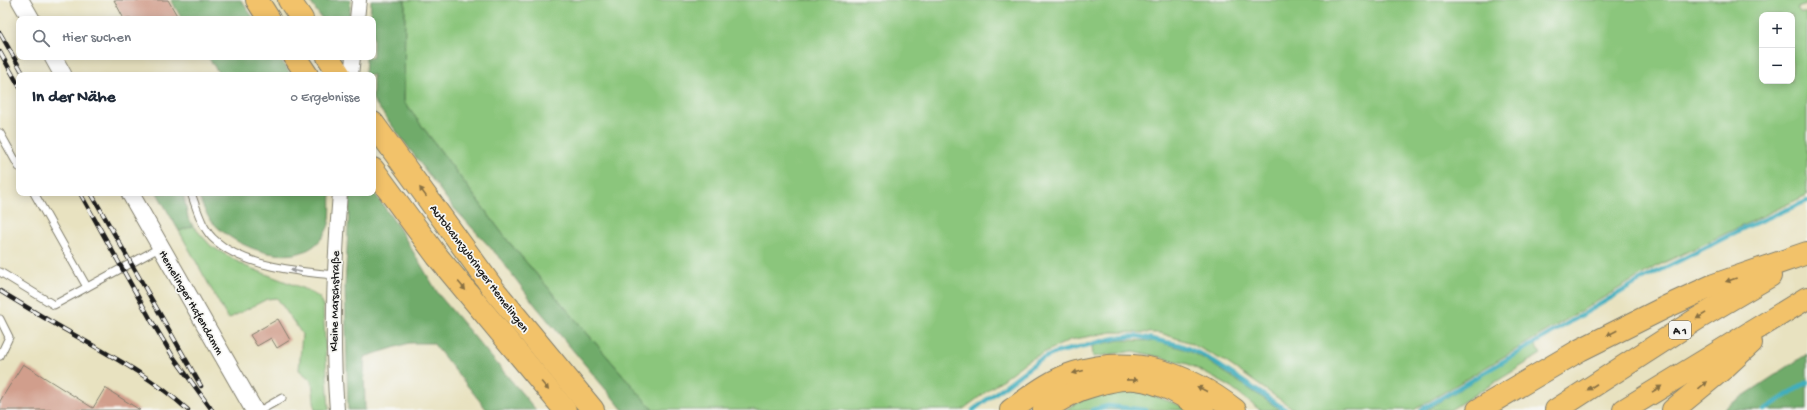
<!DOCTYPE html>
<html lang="de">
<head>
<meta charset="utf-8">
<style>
	body { margin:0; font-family:"Gochi Hand",sans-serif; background:#f6f6f7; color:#1f2937 }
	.controls { position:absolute; right:12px; top:12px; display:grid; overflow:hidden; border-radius:8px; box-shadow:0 2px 10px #0003 }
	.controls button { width:36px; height:36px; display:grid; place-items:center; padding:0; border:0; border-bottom:1px solid #e0e1e3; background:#fff; color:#1f2937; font:20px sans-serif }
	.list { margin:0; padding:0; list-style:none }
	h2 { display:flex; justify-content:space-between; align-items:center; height:52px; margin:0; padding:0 16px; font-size:17px }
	h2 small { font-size:13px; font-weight:400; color:#747a83 }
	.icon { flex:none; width:22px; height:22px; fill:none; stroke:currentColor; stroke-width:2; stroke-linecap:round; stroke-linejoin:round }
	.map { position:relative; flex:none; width:1807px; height:410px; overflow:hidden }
	.search { position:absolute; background:#fff; box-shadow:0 2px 10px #0003; left:16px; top:16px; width:360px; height:44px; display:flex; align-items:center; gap:10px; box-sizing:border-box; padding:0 14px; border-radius:8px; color:#747a83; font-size:15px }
	.panel { position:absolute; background:#fff; box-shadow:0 2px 10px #0003; left:16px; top:72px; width:360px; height:124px; border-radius:8px }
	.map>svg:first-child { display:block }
	.green { fill:#8bc67b; stroke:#54714c; fill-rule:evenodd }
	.forest { fill:#70ab6b; stroke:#466444 }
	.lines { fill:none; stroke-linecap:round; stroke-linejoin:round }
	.stream { stroke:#40aebd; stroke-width:4.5 }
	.building { fill:#d19e8c }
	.service-casing { stroke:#827f6e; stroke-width:9 }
	.minor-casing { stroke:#827f6e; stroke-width:16 }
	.tertiary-casing { stroke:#827f6e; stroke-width:19 }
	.trunk-casing { stroke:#827f6e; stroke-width:24 }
	.motorway-casing { stroke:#827f6e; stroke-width:24 }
	.service { stroke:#fff; stroke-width:7 }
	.minor { stroke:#fff; stroke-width:14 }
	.tertiary { stroke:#fff; stroke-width:17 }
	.trunk { stroke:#f2c26a; stroke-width:22 }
	.motorway { stroke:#f2c26a; stroke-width:22 }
	.rail-casing { stroke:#1c1c1c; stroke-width:4.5 }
	.rail { stroke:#f6f6f2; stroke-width:3; stroke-dasharray:9; stroke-linecap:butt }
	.oneway { fill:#876f43 }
	.oneway2 { fill:#999 }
	.labels { text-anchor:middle; stroke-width:3.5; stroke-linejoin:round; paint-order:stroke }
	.shield { fill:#f6f6f2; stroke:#5d5d5c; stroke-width:1 }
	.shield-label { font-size:11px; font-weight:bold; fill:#1c1c1c }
	.street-label { font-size:12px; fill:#1c1c1c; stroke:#f6f6f2 }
</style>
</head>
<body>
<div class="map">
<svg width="1807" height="410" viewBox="0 0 1807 410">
	<rect width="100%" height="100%" fill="#f6f6f2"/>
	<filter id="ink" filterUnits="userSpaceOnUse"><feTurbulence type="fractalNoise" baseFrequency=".025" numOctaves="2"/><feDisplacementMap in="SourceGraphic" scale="8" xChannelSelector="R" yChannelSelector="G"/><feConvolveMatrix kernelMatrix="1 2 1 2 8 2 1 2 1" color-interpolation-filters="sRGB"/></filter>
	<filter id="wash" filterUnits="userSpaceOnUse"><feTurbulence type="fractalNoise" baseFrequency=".012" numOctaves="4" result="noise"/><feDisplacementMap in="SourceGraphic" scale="16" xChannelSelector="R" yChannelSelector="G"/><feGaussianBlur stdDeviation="0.9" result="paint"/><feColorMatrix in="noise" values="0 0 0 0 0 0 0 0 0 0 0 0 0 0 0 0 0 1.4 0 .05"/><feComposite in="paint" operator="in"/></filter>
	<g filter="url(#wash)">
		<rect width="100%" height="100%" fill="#e8e2c0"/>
		<g class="green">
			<path d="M405,0H1807V5L1797,8L1801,13H1807V195L1655,267L1414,410H1295L1226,362L1188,342L1160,333L1112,332L1070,340L1027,361L962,410H653L508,241L404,102ZM1762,15H1792V81H1762Z"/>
			<polygon points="193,226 211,246 245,266 302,288 319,297 323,306 329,410 315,410 312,381 299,370 302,334 277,298 267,299 228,319 179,231"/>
			<polygon points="1120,340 1155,341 1184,349 1203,358 1281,410 1260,410 1227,385 1188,364 1134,351 1093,357 1092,346"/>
			<polygon points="1534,344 1541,354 1450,410 1426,410"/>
			<polygon points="1141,391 1182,406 1188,410 1064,410 1083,400 1105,392"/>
		</g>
		<g class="forest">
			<polygon points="171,0 241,0 254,19 182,19"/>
			<polygon points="309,0 351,0 349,19 322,19"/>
			<polygon points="371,0 405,0 404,102 508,241 653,410 623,410 535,305 499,257 452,206 373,100 373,75 365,75 366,57 373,57 373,19 370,19"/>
			<polygon points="208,57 279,57 291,75 220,75"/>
			<polygon points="373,191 399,228 439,295 536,410 487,410 433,343 409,343 364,357 365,410 348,410 345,287 350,193 373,193"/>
			<polygon points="157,193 183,193 188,218 193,226 179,231"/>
			<path d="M197,193H331C330,203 332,218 328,227C308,277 233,250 209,218C204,211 201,201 197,193Z"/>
			<polygon points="1807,354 1807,410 1722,410"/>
		</g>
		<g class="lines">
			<g class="stream">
				<polyline points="973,410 1038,361 1055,353 1116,338 1137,336 1180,345 1203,355 1286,410"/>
				<polyline points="1092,410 1108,406 1146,410"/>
				<polyline points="1421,410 1641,280 1744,228 1807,201"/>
				<polyline points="1764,410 1807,382"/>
			</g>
		</g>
		<g id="blocks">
			<g class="building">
				<polygon points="114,0 168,0 179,19 124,19"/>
				<polygon points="278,319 290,340 277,348 271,338 257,346 250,335"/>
				<polygon points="23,364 93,408 105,388 140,410 0,410 0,401"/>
			</g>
		</g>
	</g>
	<g filter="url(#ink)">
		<use href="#blocks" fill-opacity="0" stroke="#827f6e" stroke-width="1"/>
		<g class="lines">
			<defs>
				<g id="service">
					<polyline points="0,133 19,167"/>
					<polyline points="34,193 87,287"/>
					<path d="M191,193C197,209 202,230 216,241C244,266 299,272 335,275"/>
					<polyline points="0,272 54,305 161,247"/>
					<polyline points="0,319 9,337 0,356"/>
					<polyline points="261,410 282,398"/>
				</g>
				<g id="minor">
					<polyline points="357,19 359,0"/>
					<polyline points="351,75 353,57"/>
					<path d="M337,410C331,338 334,265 340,193"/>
				</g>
				<g id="tertiary">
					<polyline points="20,0 31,19"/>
					<polyline points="53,57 63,75"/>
					<polyline points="130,193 254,410"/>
				</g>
				<g id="trunk">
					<polyline points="257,0 269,19"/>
					<polyline points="289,0 302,19"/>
					<polyline points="295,57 307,75"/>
					<polyline points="328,57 340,75"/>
					<polyline points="373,123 495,291 593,410"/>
					<polyline points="373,169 437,256 565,410"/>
				</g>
				<g id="motorway">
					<path d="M1011,410C1030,397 1051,380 1074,373C1133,354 1188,373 1235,410"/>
					<path d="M1044,410C1055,403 1069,394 1082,389C1097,384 1120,377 1136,379C1160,382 1185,395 1203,410"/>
					<polyline points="1478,410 1580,350 1666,307 1714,285 1807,253"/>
					<polyline points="1556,410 1697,319 1770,276"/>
					<polyline points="1624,410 1807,298"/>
					<polyline points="1673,410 1724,368 1751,343"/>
				</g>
			</defs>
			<use href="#service" class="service-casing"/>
			<use href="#minor" class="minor-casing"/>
			<use href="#tertiary" class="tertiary-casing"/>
			<use href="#trunk" class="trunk-casing"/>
			<use href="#motorway" class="motorway-casing"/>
			<use href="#service" class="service"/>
			<use href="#minor" class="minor"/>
			<use href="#tertiary" class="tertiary"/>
			<use href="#trunk" class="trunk"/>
			<use href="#motorway" class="motorway"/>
			<defs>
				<g id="rail">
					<polyline points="0,33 24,75"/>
					<polyline points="0,52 19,86"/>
					<polyline points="80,193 151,320 172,355 212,410"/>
					<polyline points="91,193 201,386"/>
					<path d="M0,291C18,302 36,313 55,324C103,352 146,372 188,410"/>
				</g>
			</defs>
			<use href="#rail" class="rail-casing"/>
			<use href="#rail" class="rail"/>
		</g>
		<defs><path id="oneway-solid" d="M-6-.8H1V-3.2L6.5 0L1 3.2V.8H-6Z"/></defs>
		<g class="oneway">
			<use href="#oneway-solid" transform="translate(423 192) rotate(-126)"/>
			<use href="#oneway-solid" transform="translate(1731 280) rotate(161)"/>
			<use href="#oneway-solid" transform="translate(462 286) rotate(50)"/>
			<use href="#oneway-solid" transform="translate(1701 316) rotate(149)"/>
			<use href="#oneway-solid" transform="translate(1612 333) rotate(153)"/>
			<use href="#oneway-solid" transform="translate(1078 372) rotate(166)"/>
			<use href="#oneway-solid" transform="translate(1132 380) rotate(1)"/>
			<use href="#oneway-solid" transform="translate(1703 385) rotate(-39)"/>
			<use href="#oneway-solid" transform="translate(545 386) rotate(50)"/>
			<use href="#oneway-solid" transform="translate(1592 387) rotate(147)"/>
			<use href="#oneway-solid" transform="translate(1202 389) rotate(-152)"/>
			<use href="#oneway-solid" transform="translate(1657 389) rotate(-32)"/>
		</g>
		<use class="oneway2" href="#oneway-solid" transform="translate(296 271) rotate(-169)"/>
	</g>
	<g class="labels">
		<rect class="shield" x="1669" y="321" width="22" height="18" rx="3"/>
		<g class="shield-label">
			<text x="1680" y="334">A 1</text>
		</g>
		<g class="street-label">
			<text transform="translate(480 268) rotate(53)" y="4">Autobahnzubringer Hemelingen</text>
			<text transform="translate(334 301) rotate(-89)" y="4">Kleine Marschstraße</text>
			<text transform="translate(192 302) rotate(60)" y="4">Hemelinger Hafendamm</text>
		</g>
	</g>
</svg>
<div class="controls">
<button>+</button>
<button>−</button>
</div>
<div class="search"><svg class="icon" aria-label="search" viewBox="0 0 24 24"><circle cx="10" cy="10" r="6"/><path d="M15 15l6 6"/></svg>Hier suchen</div>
<section class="panel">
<h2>In der Nähe<small>0 Ergebnisse</small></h2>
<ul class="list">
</ul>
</section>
</div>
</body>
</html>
